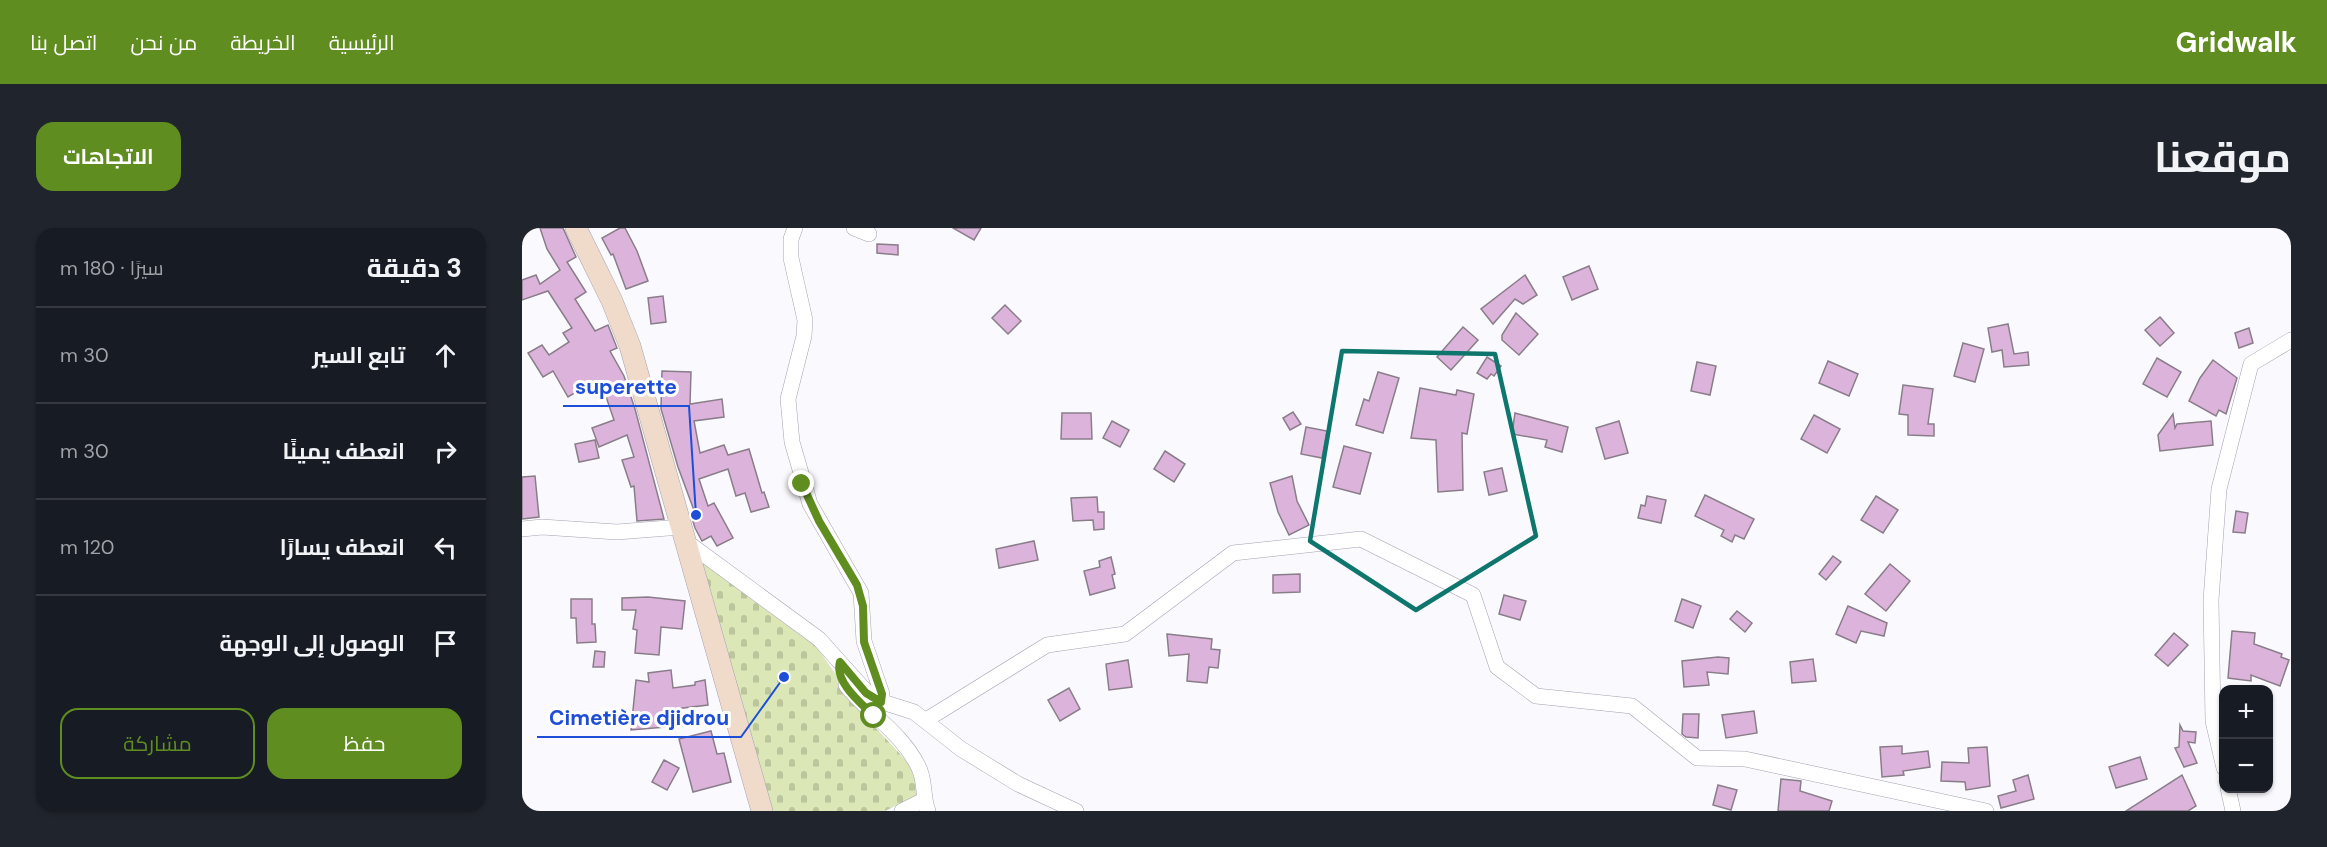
<!DOCTYPE html>
<html lang="ar">
<head>
<meta charset="utf-8">
<style>
	body { margin:0; font-family:"DM Sans",Cairo,sans-serif; background:#20242c; color:#f1f3f6; direction:rtl }
	.controls { position:absolute; right:18px; bottom:18px; display:grid; overflow:hidden; border-radius:12px; box-shadow:0 2px 4px #0004 }
	.controls button { width:54px; height:54px; display:grid; place-items:center; padding:0; border:0; border-bottom:2px solid #363941; background:#171b24; color:#f1f3f6; font:30px sans-serif }
	.stop { position:absolute; width:18px; height:18px; margin:-14px; border:4px solid #5f8d20; border-radius:50%; background:#fff }
	.stop.end { background:#5f8d20; border-color:#fff; box-shadow:0 2px 6px #0008 }
	.list { margin:0; padding:0; list-style:none }
	h2 { display:flex; justify-content:space-between; align-items:center; height:78px; margin:0; padding:0 24px; font-size:26px }
	h2 small { font-size:20px; font-weight:400; color:#9ea1a6 }
	.list li { display:grid; grid-template-columns:39px 1fr auto; gap:18px; align-items:center; box-sizing:border-box; height:96px; padding:0 24px; border-top:2px solid #363941 }
	.list b { display:block; font-size:22px; white-space:nowrap }
	.list em { font-size:20px; font-style:normal; color:#9ea1a6 }
	.actions { display:flex; gap:12px; padding:18px 24px }
	.actions a { flex:1; padding:14px 0; border:2px solid #5f8d20; border-radius:18px; text-align:center; font-size:21px; color:#5f8d20 }
	.actions .main { background:#5f8d20; color:#fff }
	.icon { flex:none; width:33px; height:33px; fill:none; stroke:currentColor; stroke-width:2; stroke-linecap:round; stroke-linejoin:round }
	.map { position:relative; flex:none; width:1769px; height:583px; overflow:hidden; direction:ltr; border-radius:18px }
	header { display:flex; align-items:center; gap:36px; box-sizing:border-box; height:84px; padding:0 30px; background:#5f8d20; color:#fff }
	header strong { font-size:28px }
	nav { display:flex; gap:33px; margin-inline-start:auto; font-size:21px }
	.intro { display:flex; align-items:center; justify-content:space-between; box-sizing:border-box; height:144px; padding:0 36px }
	h1 { margin:0; font-size:42px }
	.button { padding:15px 27px; border-radius:18px; background:#5f8d20; color:#fff; font-size:21px; font-weight:700 }
	main { display:flex; gap:36px; padding:0 36px }
	aside { flex:1; background:#171b24; border-radius:18px; box-shadow:0 2px 4px #0004 }
	.map>svg:first-child { display:block }
	.cemetery { fill:url(#cemetery-stones) }
	.building { fill:#dcb4db; stroke:#8a7d8a; stroke-width:1.5 }
	.lines { fill:none; stroke-linecap:round; stroke-linejoin:round }
	.street-casing { stroke:#a4a2b3; stroke-width:16 }
	.secondary-casing { stroke:#a4a2b3; stroke-width:22 }
	.street { stroke:#fff; stroke-width:15 }
	.secondary { stroke:#f0dbca; stroke-width:21 }
	.route { stroke:#5f8d20; stroke-width:8 }
	.marked { fill:none; stroke:#0f766e; stroke-width:4.5; stroke-linejoin:round }
	.leader { fill:none; stroke:#1d4ed8; stroke-width:2 }
	.callout-dot { fill:#1d4ed8; stroke:#fff; stroke-width:2 }
	.callout-label { font-size:21px; text-anchor:middle; font-weight:bold; fill:#1d4ed8; stroke:#fff; stroke-width:6; stroke-linejoin:round; paint-order:stroke }
</style>
</head>
<body>
<header>
<strong>Gridwalk</strong>
<nav><a>الرئيسية</a><a>الخريطة</a><a>من نحن</a><a>اتصل بنا</a></nav>
</header>
<div class="intro"><h1>موقعنا</h1><a class="button">الاتجاهات</a></div>
<main>
<div class="map">
<svg width="1769" height="583" viewBox="0 0 1769 583">
	<defs>
		<pattern id="cemetery-stones" width="16" height="16" patternUnits="userSpaceOnUse" patternTransform="scale(1.5)"><rect width="16" height="16" fill="#dce7b7"/><path d="M2 7V4a2 2 0 0 1 4 0v3zM10 15v-3a2 2 0 0 1 4 0v3z" fill="#bcc69d"/></pattern>
	</defs>
	<rect width="100%" height="100%" fill="#fafafe"/>
	<polygon class="cemetery" points="169,321 290,412 341,486 391,540 400,565 363,583 250,583"/>
	<g class="building">
		<polygon points="18,0 41,0 54,29 45,34 64,64 53,71 73,103 86,97 95,120 88,123 102,148 113,181 142,291 115,293 112,258 109,259 100,232 112,229 105,207 77,219 70,200 92,192 81,160 77,162 72,153 46,169 31,143 21,149 6,125 20,117 27,127 47,114 41,105 50,100 26,63 0,72 0,52 14,47 18,56 38,42 25,21"/>
		<polygon points="98,0 103,0 115,23 126,53 104,61 91,26 89,27 80,10"/>
		<polygon points="431,0 459,0 452,12"/>
		<polygon points="355,16 376,17 376,27 355,25"/>
		<polygon points="1067,38 1076,61 1050,72 1041,49"/>
		<polygon points="1003,47 1015,67 1001,76 993,71 971,96 959,81"/>
		<polygon points="141,68 144,94 129,96 126,70"/>
		<polygon points="483,77 499,93 486,106 470,90"/>
		<polygon points="994,85 1016,106 997,127 980,112 980,107"/>
		<polygon points="1638,89 1652,105 1638,118 1623,102"/>
		<polygon points="1486,96 1492,126 1506,124 1507,137 1482,139 1480,122 1470,124 1466,100"/>
		<polygon points="941,99 956,112 929,142 915,129"/>
		<polygon points="1727,100 1731,115 1717,120 1713,105"/>
		<polygon points="1441,115 1462,121 1453,154 1432,148"/>
		<polygon points="965,129 979,138 972,148 969,146 965,151 955,145"/>
		<polygon points="1635,130 1659,144 1645,169 1621,156"/>
		<polygon points="1691,132 1715,150 1704,186 1697,182 1694,188 1667,173 1678,150"/>
		<polygon points="1306,133 1336,146 1327,168 1297,155"/>
		<polygon points="1175,134 1194,138 1188,167 1169,163"/>
		<polygon points="140,143 169,144 168,176 200,171 202,189 172,193 178,225 202,217 206,227 227,221 240,265 242,264 247,279 229,284 223,265 214,268 206,241 177,251 186,278 192,275 211,310 195,318 189,308 180,313 173,300 169,287 173,285 156,239 139,181"/>
		<polygon points="856,144 877,150 861,205 834,197 842,171 847,173"/>
		<polygon points="1381,157 1411,161 1406,196 1412,196 1412,208 1386,207 1386,187 1377,186"/>
		<polygon points="898,160 934,167 935,162 952,166 945,206 940,205 941,262 916,264 914,212 889,210"/>
		<polygon points="771,184 779,196 768,202 761,190"/>
		<polygon points="540,185 569,185 570,211 539,211"/>
		<polygon points="993,185 1046,199 1040,224 1023,219 1025,212 990,206"/>
		<polygon points="1651,186 1653,200 1655,196 1689,193 1691,217 1638,223 1636,207"/>
		<polygon points="1292,187 1318,201 1305,225 1279,211"/>
		<polygon points="590,193 607,202 598,219 581,210"/>
		<polygon points="1097,193 1106,225 1083,231 1074,200"/>
		<polygon points="784,199 805,203 800,230 779,226"/>
		<polygon points="73,212 77,230 57,234 53,216"/>
		<polygon points="822,218 849,225 838,266 811,259"/>
		<polygon points="643,223 663,236 652,254 632,241"/>
		<polygon points="980,240 985,263 967,267 962,244"/>
		<polygon points="13,248 17,289 0,291 0,249"/>
		<polygon points="770,248 775,273 787,297 767,307 756,284 748,255"/>
		<polygon points="1183,267 1232,291 1222,311 1213,307 1210,314 1199,308 1202,302 1173,288"/>
		<polygon points="1125,268 1144,272 1139,295 1116,290 1119,277 1123,278"/>
		<polygon points="1354,268 1376,282 1361,305 1339,292"/>
		<polygon points="575,269 576,284 582,284 582,301 572,302 571,292 551,293 549,270"/>
		<polygon points="1714,283 1726,285 1723,305 1711,304"/>
		<polygon points="512,313 516,332 477,340 474,321"/>
		<polygon points="1311,328 1319,334 1304,352 1297,346"/>
		<polygon points="589,329 593,346 590,347 593,360 568,367 562,343 578,339 577,333"/>
		<polygon points="1368,336 1388,353 1364,383 1343,366"/>
		<polygon points="778,346 778,364 751,365 751,347"/>
		<polygon points="982,367 1004,373 998,392 977,386"/>
		<polygon points="126,369 163,373 160,401 139,399 137,427 113,425 115,402 111,401 114,382 100,382 100,370"/>
		<polygon points="49,371 70,371 70,396 73,396 74,414 55,415 54,390 49,390"/>
		<polygon points="1160,371 1179,378 1171,400 1153,393"/>
		<polygon points="1326,378 1365,395 1362,408 1339,403 1334,415 1314,406"/>
		<polygon points="1215,383 1230,395 1223,404 1208,391"/>
		<polygon points="1710,403 1733,405 1732,416 1760,426 1759,429 1767,432 1758,458 1729,447 1729,453 1706,450"/>
		<polygon points="1652,405 1666,417 1646,438 1633,427"/>
		<polygon points="645,406 690,411 689,421 698,422 696,440 687,439 685,455 665,453 667,426 647,428"/>
		<polygon points="73,423 83,424 82,439 71,439"/>
		<polygon points="1196,429 1207,430 1206,446 1185,444 1187,457 1162,459 1160,433"/>
		<polygon points="1291,431 1294,453 1270,455 1268,434"/>
		<polygon points="606,432 610,459 587,462 584,436"/>
		<polygon points="149,442 151,460 173,457 173,454 183,452 186,477 153,481 155,498 109,502 114,452 127,454 126,445"/>
		<polygon points="547,460 558,481 538,493 526,472"/>
		<polygon points="1232,483 1235,505 1204,510 1200,487"/>
		<polygon points="1161,486 1177,486 1176,510 1164,509 1160,506"/>
		<polygon points="1658,497 1661,503 1674,504 1673,515 1666,514 1675,535 1662,539 1653,520 1657,519"/>
		<polygon points="189,503 195,526 202,525 209,554 171,564 157,511"/>
		<polygon points="1380,518 1380,526 1406,523 1408,539 1381,543 1382,547 1360,549 1358,519"/>
		<polygon points="1465,519 1468,558 1444,562 1443,554 1419,553 1420,534 1447,535 1446,520"/>
		<polygon points="1618,529 1625,551 1594,560 1587,539"/>
		<polygon points="142,532 157,540 145,562 130,554"/>
		<polygon points="1506,547 1512,571 1479,580 1476,568 1494,563 1491,552"/>
		<polygon points="1660,547 1674,578 1666,583 1604,583"/>
		<polygon points="1259,551 1279,553 1278,563 1310,573 1307,583 1256,583"/>
		<polygon points="1196,557 1215,562 1209,582 1191,577"/>
	</g>
	<g class="lines">
		<defs>
			<g id="street">
				<polyline points="273,0 269,11 269,30 283,92 282,108 266,171 270,214 288,276 339,365 342,413 360,466 359,474"/>
				<polyline points="332,0 347,6"/>
				<polyline points="0,301 20,299 95,304 159,299"/>
				<polyline points="162,312 297,411 351,471 392,484 439,521 496,556 554,583"/>
				<path d="M324,457C346,485 380,505 396,538C404,552 400,568 406,583"/>
				<polyline points="404,492 525,417 603,406 711,325 839,311 951,367 975,439 1014,468 1110,478 1175,530 1223,531 1464,583"/>
				<polyline points="1702,540 1691,493 1689,372 1697,261 1729,136 1769,112"/>
				<polyline points="1706,560 1711,583"/>
				<polyline points="380,583 402,572"/>
			</g>
			<polyline id="secondary" points="54,0 90,73 108,118 240,583"/>
		</defs>
		<use href="#street" class="street-casing"/>
		<use href="#secondary" class="secondary-casing"/>
		<use href="#street" class="street"/>
		<use href="#secondary" class="secondary"/>
	</g>
	<g class="lines">
		<path class="route" d="M280,256L297,293L335,357L341,378L342,414L360,466L359,474L344,465L318,434C312,454 340,476 352,488"/>
	</g>
	<path class="marked" d="M820,123L973,126L1014,308L894,382L788,313Z"/>
	<path class="leader" d="M174 287L167 178H41M262 449L219 509H15"/>
	<g class="callout-dot">
		<circle cx="174" cy="287" r="6"/>
		<circle cx="262" cy="449" r="6"/>
	</g>
	<g class="callout-label">
		<text x="104" y="166">superette</text>
		<text x="117" y="497">Cimetière djidrou</text>
	</g>
</svg>
<div class="controls">
<button>+</button>
<button>−</button>
</div>
<div class="stop" style="left:352px;top:488px"></div>
<div class="stop end" style="left:280px;top:256px"></div>
</div>
<aside>
<h2>3 دقيقة<small>سيرًا · 180 m</small></h2>
<ul class="list">
<li><svg class="icon" aria-label="ahead" viewBox="0 0 24 24"><path d="M12 20V5M6 11l6-6 6 6"/></svg><div><b>تابع السير</b></div><em>30 m</em></li>
<li><svg class="icon" aria-label="right" viewBox="0 0 24 24"><path d="M7 20v-9h11M14 6l5 5-5 5"/></svg><div><b>انعطف يمينًا</b></div><em>30 m</em></li>
<li><svg class="icon" aria-label="left" viewBox="0 0 24 24"><path d="M17 20v-9H6M10 6l-5 5 5 5"/></svg><div><b>انعطف يسارًا</b></div><em>120 m</em></li>
<li><svg class="icon" aria-label="arrive" viewBox="0 0 24 24"><path d="M6 21V4h12l-3 4 3 4H6"/></svg><div><b>الوصول إلى الوجهة</b></div></li>
</ul>
<div class="actions"><a class="main">حفظ</a><a>مشاركة</a></div>
</aside>
</main>
</body>
</html>
